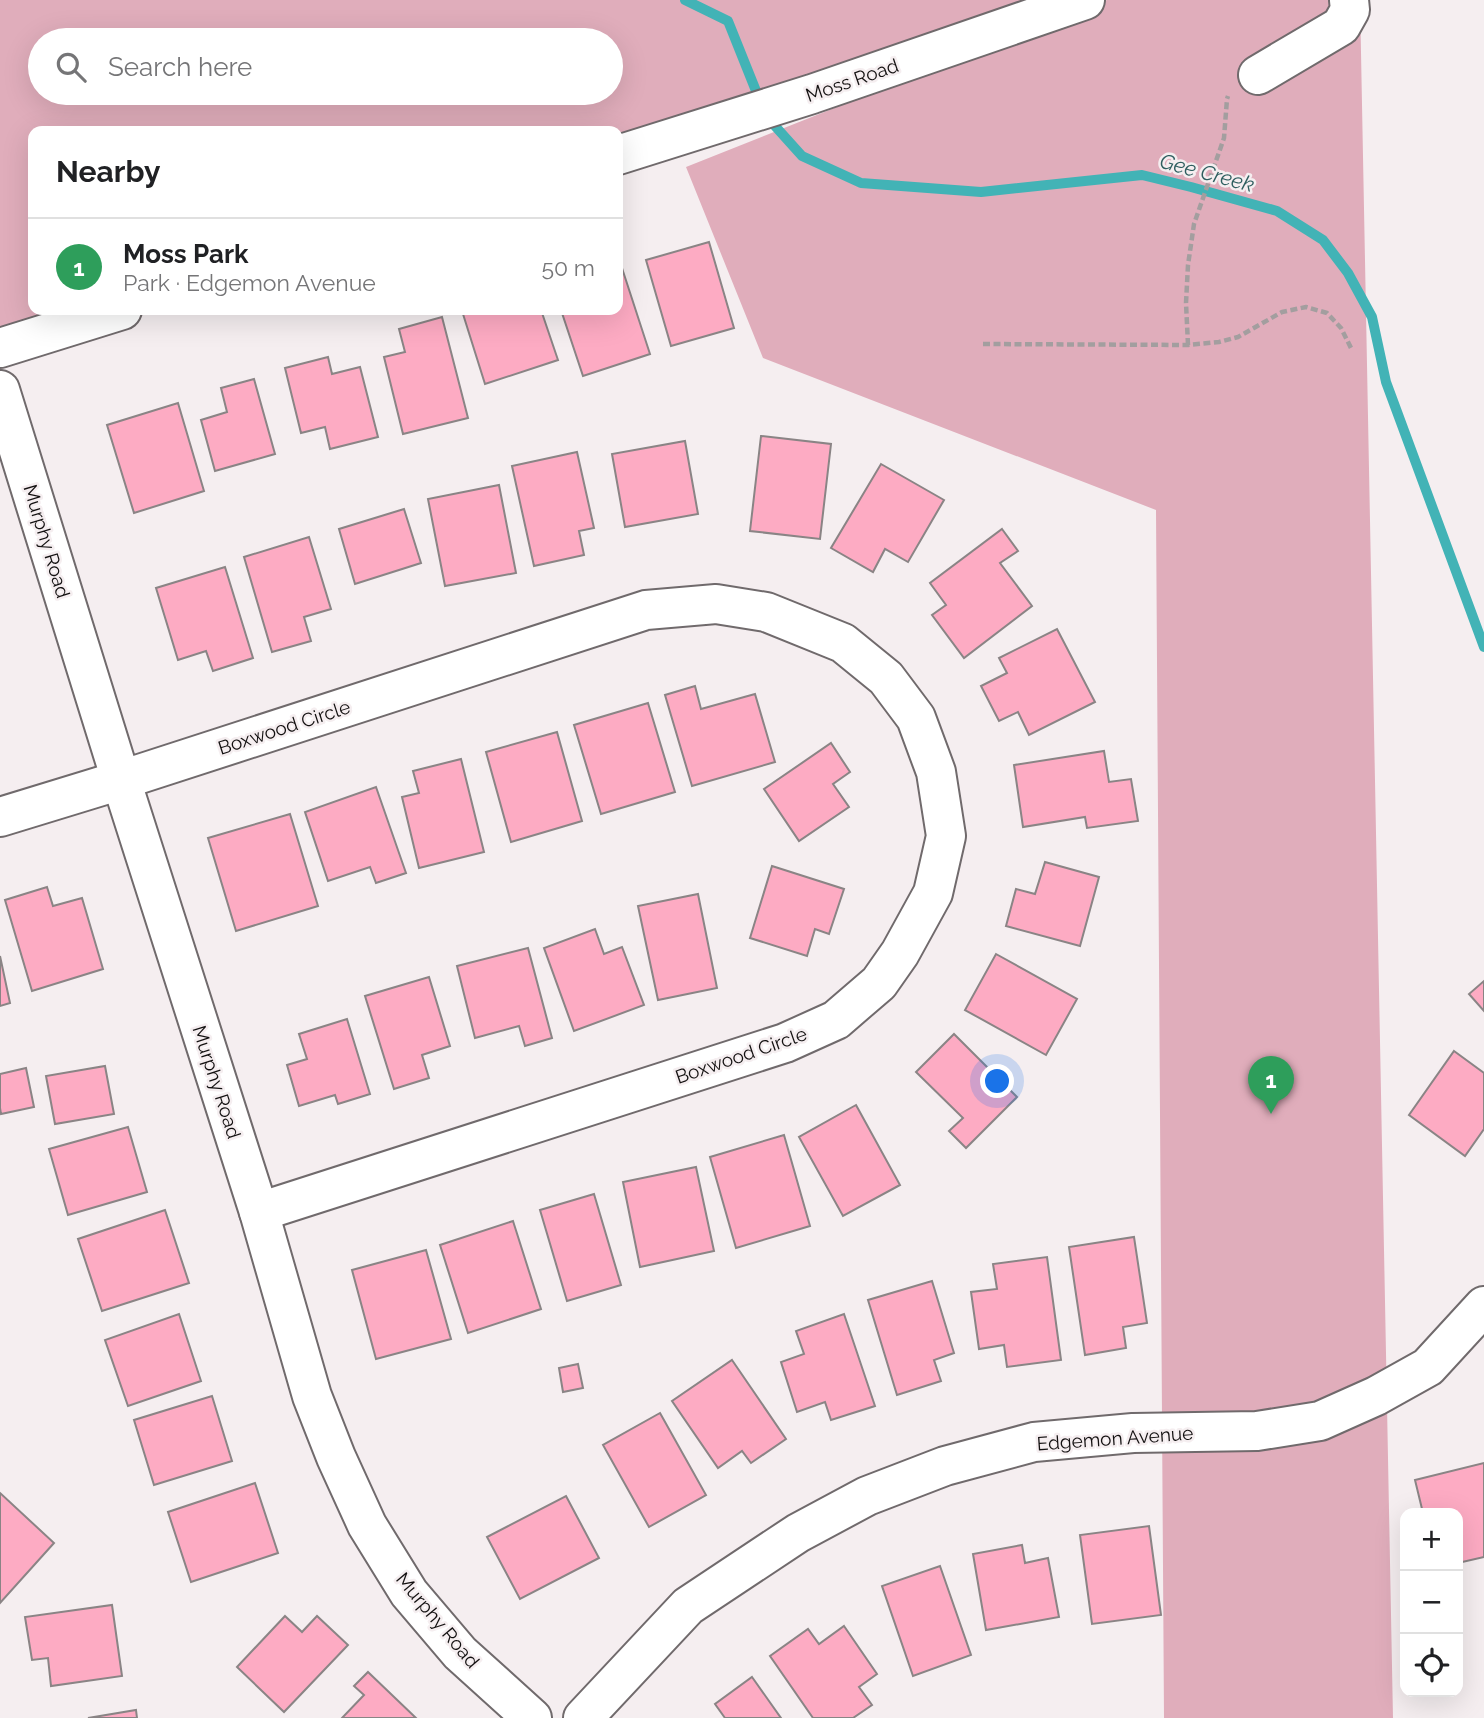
<!DOCTYPE html>
<html lang="en">
<head>
<meta charset="utf-8">
<style>
	body { margin:0; font-family:Raleway,sans-serif; background:#f6f6f6; color:#202124 }
	.controls { position:absolute; right:21px; bottom:21px; display:grid; overflow:hidden; border-radius:14px; box-shadow:0 7px 28px #0002 }
	.controls button { width:63px; height:63px; display:grid; place-items:center; padding:0; border:0; border-bottom:2px solid #e0e0e0; background:#fff; color:#202124; font:35px sans-serif }
	.you { position:absolute; left:998px; top:1082px; width:24px; height:24px; margin:-18px; border:5px solid #fff; border-radius:50%; background:#1a73e8; box-shadow:0 0 0 10px #1a73e833 }
	.badge { display:grid; place-items:center; width:46px; height:46px; border-radius:50%; background:#0f766e; color:#fff; font-size:23px; font-weight:700 }
	.pin { position:absolute; translate:-50% -58px; filter:drop-shadow(0 2px 4px #0008) }
	.pin::after { content:''; position:absolute; top:37px; width:24px; height:21px; background:inherit; clip-path:polygon(0 0,100% 0,50% 100%) }
	.list { margin:0; padding:0; list-style:none }
	h2 { display:flex; justify-content:space-between; align-items:center; height:91px; margin:0; padding:0 28px; font-size:30px }
	h2 small { font-size:23px; font-weight:400; color:#757577 }
	.list li { display:grid; grid-template-columns:46px 1fr auto; gap:21px; align-items:center; box-sizing:border-box; height:98px; padding:0 28px; border-top:2px solid #e0e0e0 }
	.list b { display:block; font-size:26px; white-space:nowrap }
	.list p { margin:0; font-size:23px; white-space:nowrap; color:#757577 }
	.list em { font-size:23px; font-style:normal; color:#757577 }
	.icon { flex:none; width:38px; height:38px; fill:none; stroke:currentColor; stroke-width:2; stroke-linecap:round; stroke-linejoin:round }
	.map { position:relative; flex:none; width:1484px; height:1718px; overflow:hidden }
	.search { position:absolute; background:#fff; box-shadow:0 7px 28px #0002; left:28px; top:28px; width:595px; height:77px; display:flex; align-items:center; gap:18px; box-sizing:border-box; padding:0 24px; border-radius:38px; color:#757577; font-size:26px }
	.panel { position:absolute; background:#fff; box-shadow:0 7px 28px #0002; left:28px; top:126px; width:595px; height:189px; border-radius:14px }
	.map>svg:first-child { display:block }
	.green { fill:#e0adbb; fill-rule:evenodd }
	.lines { fill:none; stroke-linecap:round; stroke-linejoin:round }
	.stream { stroke:#42b3b6; stroke-width:10 }
	.building { fill:#fdabc3; stroke:#8a8485; stroke-width:2 }
	.minor-casing { stroke:#706a6c; stroke-width:42 }
	.path { stroke:#a39e9f; stroke-width:4.5; stroke-dasharray:7 3.5; stroke-linecap:butt }
	.minor { stroke:#fff; stroke-width:38 }
	.labels { text-anchor:middle; stroke-width:5; stroke-linejoin:round; paint-order:stroke }
	.street-label { font-size:19px; fill:#121010; stroke:#f5eef0 }
	.water-label { font-size:21px; font-style:italic; fill:#2e5e5f; stroke:#f5eef0 }
</style>
</head>
<body>
<div class="map">
<svg width="1484" height="1718" viewBox="0 0 1484 1718">
	<rect width="100%" height="100%" fill="#f5eef0"/>
	<g class="green">
		<path d="M0,0H1030L806,78L618,136V131H33V310H62L0,329ZM40,40H611V93H40Z"/>
		<polygon points="1107,0 1360,0 1393,1718 1164,1718 1156,510 763,358 686,167"/>
	</g>
	<g class="lines">
		<polyline class="stream" points="685,0 728,21 766,116 802,156 861,183 981,192 1142,175 1191,187 1277,211 1323,240 1348,273 1372,317 1386,382 1484,647"/>
	</g>
	<g class="building">
		<polygon points="709,242 734,328 671,346 646,260"/>
		<polygon points="621,265 650,354 583,376 561,310 618,310 618,267"/>
		<polygon points="477,310 541,310 558,360 485,384 463,314"/>
		<polygon points="442,317 468,418 403,434 384,357 405,352 399,329"/>
		<polygon points="328,357 332,374 360,367 378,437 330,449 325,427 301,433 285,368"/>
		<polygon points="254,379 275,454 215,471 201,420 227,412 221,388"/>
		<polygon points="178,403 204,491 134,513 107,425"/>
		<polygon points="761,436 831,444 820,539 750,531"/>
		<polygon points="685,441 698,514 625,527 612,454"/>
		<polygon points="577,452 594,528 579,531 584,555 534,566 512,466"/>
		<polygon points="881,464 944,500 908,562 885,549 873,572 831,548"/>
		<polygon points="499,485 516,573 445,586 428,499"/>
		<polygon points="404,509 421,563 355,584 339,529"/>
		<polygon points="1002,529 1018,551 1000,563 1032,606 964,658 932,615 946,605 930,583"/>
		<polygon points="309,537 331,609 304,617 311,641 272,652 244,557"/>
		<polygon points="225,567 253,658 213,671 206,651 178,660 156,588"/>
		<polygon points="1057,629 1095,702 1029,735 1018,712 999,721 981,686 1007,673 999,658"/>
		<polygon points="695,686 701,709 755,694 775,762 692,786 665,695"/>
		<polygon points="648,703 675,792 601,814 574,725"/>
		<polygon points="557,732 582,821 511,842 486,752"/>
		<polygon points="831,743 850,772 833,784 849,807 799,841 764,789"/>
		<polygon points="1104,751 1109,782 1131,779 1138,821 1087,828 1085,817 1023,827 1014,765"/>
		<polygon points="461,759 484,852 419,868 402,797 419,793 413,771"/>
		<polygon points="376,787 406,873 376,883 370,867 328,881 305,812"/>
		<polygon points="290,814 318,906 236,931 208,838"/>
		<polygon points="1045,862 1099,877 1080,946 1006,926 1016,889 1035,894"/>
		<polygon points="772,866 844,889 829,934 815,929 807,956 750,938"/>
		<polygon points="47,887 53,906 82,898 103,969 32,991 5,900"/>
		<polygon points="698,894 717,988 658,1000 638,906"/>
		<polygon points="595,929 604,954 622,947 644,1005 574,1031 544,948"/>
		<polygon points="528,948 552,1038 525,1046 519,1026 475,1038 457,966"/>
		<polygon points="996,954 1077,999 1046,1055 965,1010"/>
		<polygon points="0,956 10,1003 0,1006"/>
		<polygon points="429,977 450,1046 422,1055 429,1078 394,1089 365,996"/>
		<polygon points="1484,981 1484,1011 1469,994"/>
		<polygon points="347,1019 370,1094 338,1104 335,1095 299,1106 287,1065 307,1059 299,1034"/>
		<polygon points="954,1034 1017,1097 966,1148 949,1131 963,1118 916,1072"/>
		<polygon points="1454,1051 1484,1073 1484,1129 1465,1156 1409,1115"/>
		<polygon points="105,1066 114,1114 55,1124 46,1076"/>
		<polygon points="26,1068 34,1107 1,1114 0,1108 0,1074"/>
		<polygon points="856,1105 900,1185 843,1216 799,1137"/>
		<polygon points="128,1127 147,1192 68,1215 49,1149"/>
		<polygon points="784,1135 810,1226 736,1248 710,1157"/>
		<polygon points="696,1167 714,1251 640,1267 623,1182"/>
		<polygon points="594,1194 621,1285 567,1301 540,1210"/>
		<polygon points="165,1210 189,1283 102,1311 78,1239"/>
		<polygon points="513,1221 541,1309 468,1333 440,1245"/>
		<polygon points="1134,1237 1147,1323 1123,1327 1126,1348 1085,1355 1069,1247"/>
		<polygon points="426,1250 451,1339 376,1359 352,1270"/>
		<polygon points="1047,1257 1061,1360 1007,1367 1004,1345 979,1349 971,1292 997,1289 993,1264"/>
		<polygon points="932,1281 954,1353 934,1360 941,1381 897,1395 868,1300"/>
		<polygon points="179,1314 201,1381 128,1406 105,1340"/>
		<polygon points="844,1314 875,1406 831,1420 825,1402 797,1412 781,1362 804,1354 796,1331"/>
		<polygon points="732,1360 786,1439 751,1463 742,1451 718,1468 672,1401"/>
		<polygon points="578,1364 583,1388 563,1392 559,1368"/>
		<polygon points="212,1396 232,1461 154,1485 134,1420"/>
		<polygon points="660,1413 706,1495 649,1527 603,1445"/>
		<polygon points="1484,1463 1484,1557 1458,1563 1458,1513 1423,1513 1415,1480"/>
		<polygon points="255,1483 278,1553 191,1582 168,1512"/>
		<polygon points="0,1493 54,1543 0,1603"/>
		<polygon points="566,1496 599,1558 520,1599 487,1537"/>
		<polygon points="1149,1526 1161,1615 1092,1624 1080,1535"/>
		<polygon points="1022,1545 1025,1563 1048,1558 1059,1617 986,1630 973,1554"/>
		<polygon points="940,1566 971,1655 913,1676 882,1586"/>
		<polygon points="112,1605 122,1676 51,1686 48,1658 32,1660 25,1617"/>
		<polygon points="285,1616 302,1632 317,1616 348,1645 284,1712 237,1667"/>
		<polygon points="844,1626 877,1674 859,1687 872,1705 853,1718 813,1718 770,1656 808,1629 819,1644"/>
		<polygon points="368,1672 416,1718 342,1718 364,1695 354,1686"/>
		<polygon points="752,1677 781,1718 725,1718 715,1704"/>
		<polygon points="136,1710 137,1718 88,1718"/>
	</g>
	<g class="lines">
		<defs>
			<g id="minor">
				<polyline points="1258,75 1341,26 1350,10 1349,0"/>
				<polyline points="618,155 812,94 1085,0"/>
				<polyline points="0,348 122,310"/>
				<polyline points="0,390 121,780 259,1212 312,1396 336,1457 367,1525 409,1593 460,1653 532,1718"/>
				<polyline points="0,817 121,780 646,610 716,604 766,612 843,643 886,678 916,718 936,772 946,836 933,893 900,953 879,983 836,1020 785,1043 259,1212"/>
				<polyline points="583,1718 688,1606 798,1533 867,1496 945,1466 1034,1442 1133,1433 1257,1431 1320,1421 1376,1396 1428,1367 1484,1306"/>
			</g>
		</defs>
		<use href="#minor" class="minor-casing"/>
		<g class="path">
			<polyline points="983,344 1188,345 1219,342 1238,337 1282,312 1306,307 1327,313 1341,328 1351,348"/>
			<polyline points="1188,345 1186,303 1188,265 1194,224 1224,138 1227,99 1228,96"/>
		</g>
		<use href="#minor" class="minor"/>
	</g>
	<g class="labels">
		<g class="street-label">
			<text transform="translate(852 80) rotate(-19)" y="7">Moss Road</text>
			<text transform="translate(47 541) rotate(73)" y="7">Murphy Road</text>
			<text transform="translate(284 727) rotate(-18)" y="7">Boxwood Circle</text>
			<text transform="translate(741 1055) rotate(-19)" y="7">Boxwood Circle</text>
			<text transform="translate(217 1082) rotate(72)" y="7">Murphy Road</text>
			<text transform="translate(1115 1438) rotate(-4)" y="7">Edgemon Avenue</text>
			<text transform="translate(438 1620) rotate(50)" y="7">Murphy Road</text>
		</g>
		<g class="water-label">
			<text transform="translate(1207 173) rotate(15)" y="7">Gee Creek</text>
		</g>
	</g>
</svg>
<div class="controls">
<button>+</button>
<button>−</button>
<button><svg class="icon" aria-label="locate" viewBox="0 0 24 24"><circle cx="12" cy="12" r="6"/><path d="M12 2v4M12 18v4M2 12h4M18 12h4"/></svg></button>
</div>
<div class="you"></div>
<div class="pin badge" style="left:1271px;top:1114px;background:#2e9e5b">1</div>
<div class="search"><svg class="icon" aria-label="search" viewBox="0 0 24 24"><circle cx="10" cy="10" r="6"/><path d="M15 15l6 6"/></svg>Search here</div>
<section class="panel">
<h2>Nearby<small></small></h2>
<ul class="list">
<li><span class="badge" style="background:#2e9e5b">1</span><div><b>Moss Park</b><p>Park · Edgemon Avenue</p></div><em>50 m</em></li>
</ul>
</section>
</div>
</body>
</html>
